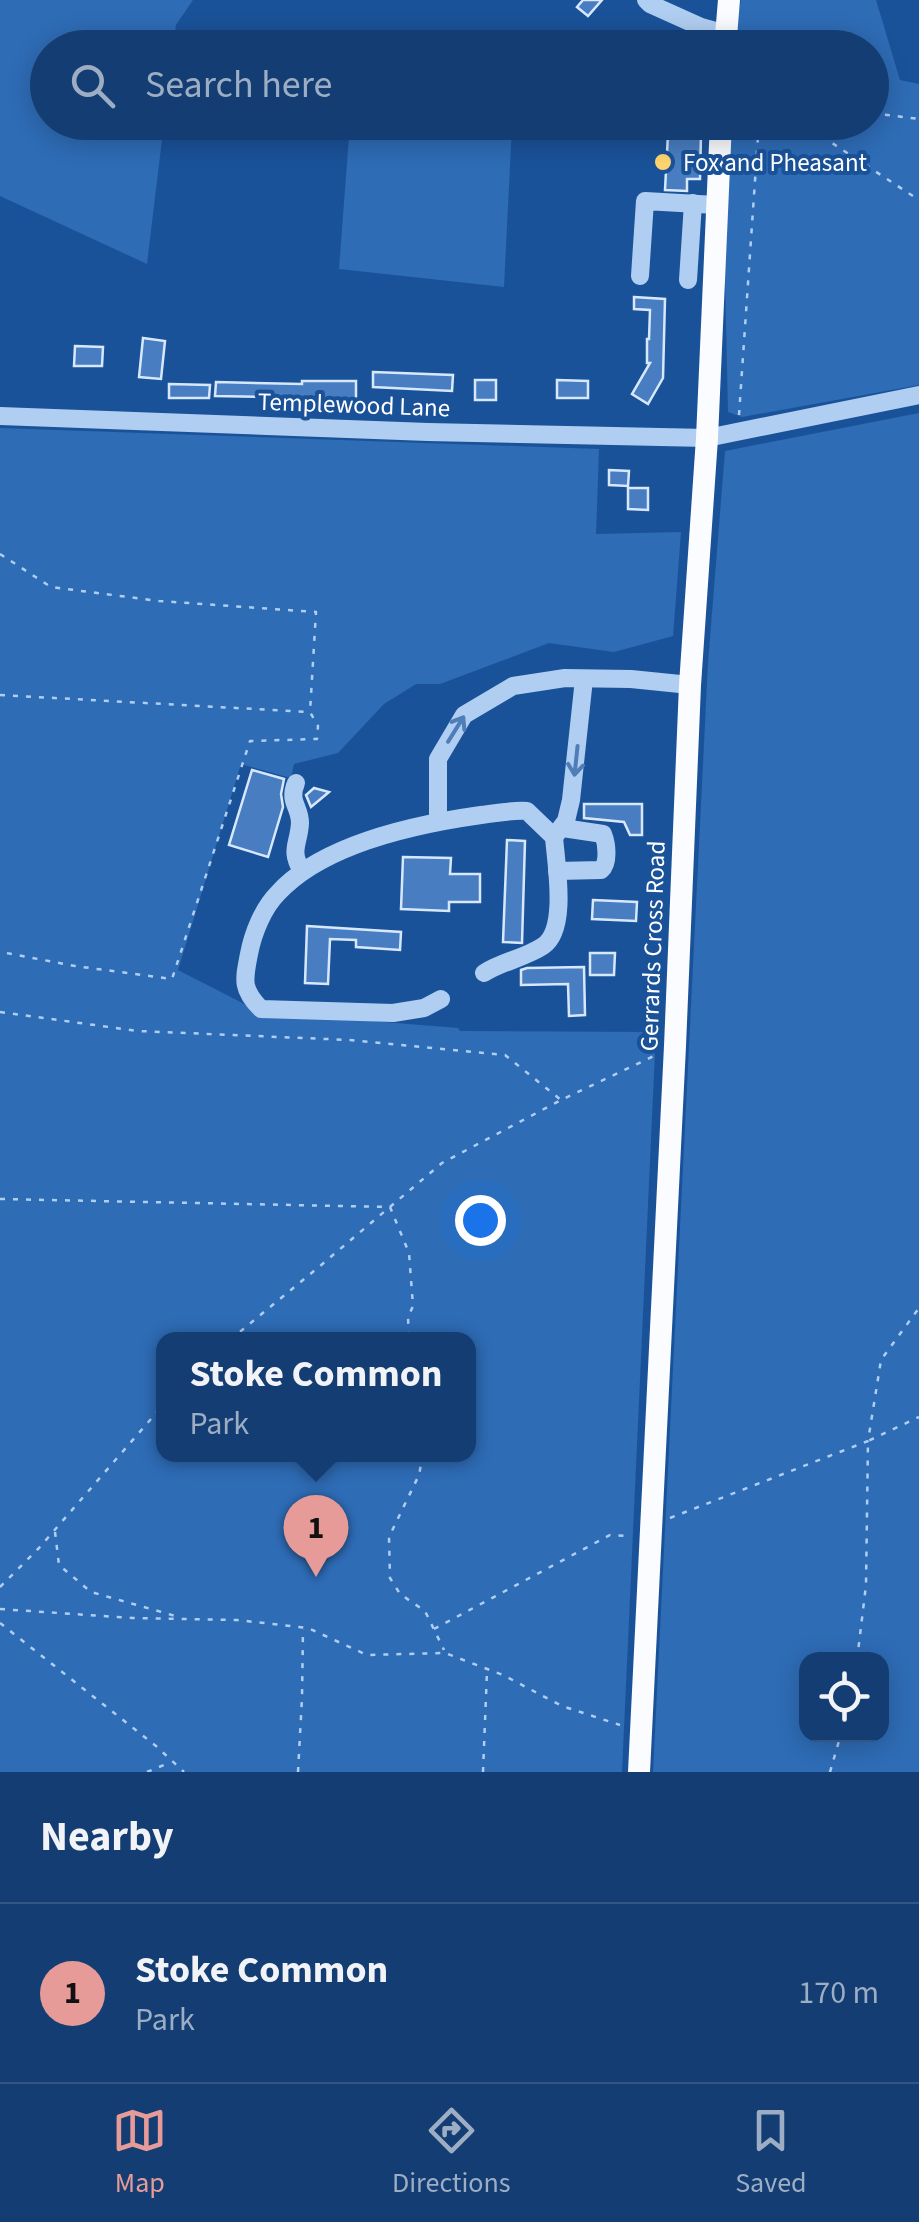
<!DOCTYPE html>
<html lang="en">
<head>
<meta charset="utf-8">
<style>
	body { margin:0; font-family:"Source Sans 3",sans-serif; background:#1d4578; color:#f1f3f6 }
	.controls { position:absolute; right:30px; bottom:30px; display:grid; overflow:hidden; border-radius:20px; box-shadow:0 5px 25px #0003 }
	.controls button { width:90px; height:90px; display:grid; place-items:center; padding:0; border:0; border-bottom:2px solid #335785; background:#143e73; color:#f1f3f6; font:50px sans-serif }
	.you { position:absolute; left:480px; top:1220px; width:35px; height:35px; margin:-25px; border:8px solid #fff; border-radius:50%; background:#1a73e8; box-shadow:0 0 0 15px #1a73e833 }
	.badge { display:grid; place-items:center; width:65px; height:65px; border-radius:50%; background:#e69b98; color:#111; font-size:32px; font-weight:700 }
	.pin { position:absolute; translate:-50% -82px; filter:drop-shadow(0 2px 5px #0008) }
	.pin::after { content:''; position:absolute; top:52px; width:35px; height:30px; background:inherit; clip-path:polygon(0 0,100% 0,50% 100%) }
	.popup { position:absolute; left:156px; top:1332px; width:320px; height:130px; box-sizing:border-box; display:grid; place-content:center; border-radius:20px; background:#143e73; filter:drop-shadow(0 2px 8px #0005); font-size:32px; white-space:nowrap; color:#9daec4 }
	.popup b { font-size:38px; color:#f1f3f6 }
	.popup::after { content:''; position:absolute; left:50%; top:100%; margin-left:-20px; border:20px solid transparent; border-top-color:#143e73 }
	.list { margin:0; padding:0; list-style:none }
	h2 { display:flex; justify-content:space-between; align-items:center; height:130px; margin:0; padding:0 40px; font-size:42px }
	h2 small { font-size:32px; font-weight:400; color:#9daec4 }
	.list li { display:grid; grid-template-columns:65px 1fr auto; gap:30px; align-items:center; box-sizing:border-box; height:180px; padding:0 40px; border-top:2px solid #335785 }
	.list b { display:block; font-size:38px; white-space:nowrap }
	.list p { margin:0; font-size:32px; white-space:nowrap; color:#9daec4 }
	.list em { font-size:32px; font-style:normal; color:#9daec4 }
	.icon { flex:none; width:55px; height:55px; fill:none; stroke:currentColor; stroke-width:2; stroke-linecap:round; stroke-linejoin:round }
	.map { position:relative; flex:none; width:919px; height:1772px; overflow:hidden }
	.search { position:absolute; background:#143e73; box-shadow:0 5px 25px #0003; left:30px; right:30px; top:30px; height:110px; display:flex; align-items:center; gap:25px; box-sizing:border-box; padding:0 35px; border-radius:55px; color:#9daec4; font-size:38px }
	.sheet { height:310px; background:#143e73 }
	nav { display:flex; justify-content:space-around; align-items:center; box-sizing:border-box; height:140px; border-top:2px solid #335785; background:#143e73; font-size:28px; color:#9daec4 }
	nav a { display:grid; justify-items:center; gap:5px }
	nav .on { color:#e69b98 }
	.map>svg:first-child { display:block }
	.green { fill:#2e6cb6; fill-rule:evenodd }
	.building { fill:#487ec1; stroke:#d7e8fc; stroke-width:2.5 }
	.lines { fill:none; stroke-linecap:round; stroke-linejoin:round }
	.path { stroke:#b0cef1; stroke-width:2.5; stroke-dasharray:5 8; stroke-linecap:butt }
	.minor { stroke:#b0cef1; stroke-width:18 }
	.major { stroke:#fafcff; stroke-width:22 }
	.oneway { stroke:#4e7db8 }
	.poi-dot { fill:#ffd570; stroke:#1a5299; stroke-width:4 }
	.labels { text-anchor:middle; stroke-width:8; stroke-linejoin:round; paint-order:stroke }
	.poi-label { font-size:25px; fill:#fff; stroke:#1a5299; text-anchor:start }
	.street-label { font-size:25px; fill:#fff; stroke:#1a5299 }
</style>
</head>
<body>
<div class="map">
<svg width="919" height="1772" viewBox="0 0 919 1772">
	<rect width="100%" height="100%" fill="#1a5299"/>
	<g class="green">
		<polygon points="0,0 193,0 176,25 173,47 48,48 48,122 164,123 147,264 0,196"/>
		<polygon points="741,0 876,0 900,80 919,84 919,385 742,417 728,412 723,190 727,123 872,122 872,48 733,47"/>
		<polygon points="454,123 512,126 504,287 339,269 350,123"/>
		<path d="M919,413V1772H653L708,663L725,451ZM806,1660H882V1734H806Z"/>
		<path d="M0,428L599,449L596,534L681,532L673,636L614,652L549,643L440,684H416L384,704L338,753L294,764L291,778L241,764L178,970L260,1012L458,1028L460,1031L653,1032L655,1052L622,1772H0ZM164,1340H468V1454H164Z"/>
	</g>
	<g class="building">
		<polygon points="583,0 602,0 588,16 577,7"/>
		<polygon points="668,134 701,134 700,179 687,179 687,191 665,190"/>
		<polygon points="634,297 665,299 663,378 648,404 632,394 650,363 647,363 647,339 649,339 650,310 634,309"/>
		<polygon points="143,338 165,341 161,379 139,377"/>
		<polygon points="75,346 103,347 102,366 74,366"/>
		<polygon points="373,372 453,375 452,391 373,387"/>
		<rect x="475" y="380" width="21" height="20"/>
		<polygon points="557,380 588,381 588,398 557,398"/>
		<polygon points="302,381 356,381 356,399 215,396 216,382 302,384"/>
		<polygon points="169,384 210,385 209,398 169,398"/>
		<polygon points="609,470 629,471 628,486 609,485"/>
		<polygon points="628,488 648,488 648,510 628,509"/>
		<polygon points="252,770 284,779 281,794 283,807 268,857 229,845"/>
		<polygon points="314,788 329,792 311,807 306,795"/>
		<polygon points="584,804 642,804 642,835 630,835 624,822 584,818"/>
		<polygon points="507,840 525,841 522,943 503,942"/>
		<polygon points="403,857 451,858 450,874 480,874 480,902 449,902 449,911 401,909"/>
		<polygon points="593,900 637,902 636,921 592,919"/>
		<polygon points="307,926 401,932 400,950 356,947 356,940 330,939 328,984 305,983"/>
		<polygon points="590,953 615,953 614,975 590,975"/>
		<polygon points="584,967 585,1015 569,1016 568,984 521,985 521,970 527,968"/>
	</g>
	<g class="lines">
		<g class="path">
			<polyline points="872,113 919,119"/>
			<polyline points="800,122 919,200"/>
			<polyline points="739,415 759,122"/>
			<polyline points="0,554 51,587 159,601 316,612 310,712 318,726 317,739 250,741 172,979 75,966 1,952"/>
			<polyline points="0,695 309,712"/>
			<polyline points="0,1012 138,1031 350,1040 505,1055 561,1100"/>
			<polyline points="0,1199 390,1207 409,1253 413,1306 408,1317 409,1340"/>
			<polyline points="230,1340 320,1266 442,1163 561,1100 656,1055"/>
			<polyline points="423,1454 419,1475 389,1537 390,1578 400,1594 425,1611 444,1650"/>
			<polyline points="670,1518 868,1441 881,1360 919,1308"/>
			<polyline points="55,1532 59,1565 91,1592 179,1617"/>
			<polyline points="0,1587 39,1548 164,1404"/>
			<polyline points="0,1609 132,1618 237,1620 308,1628 367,1655 445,1653 503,1675 562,1706 620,1725"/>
			<polyline points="0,1623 156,1746 184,1772"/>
			<polyline points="434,1629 610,1535 629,1536"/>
			<polyline points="857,1660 866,1585 868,1441 919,1417"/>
			<polyline points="147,1772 171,1762"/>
			<polyline points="298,1772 302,1698 303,1629"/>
			<polyline points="483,1772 487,1671"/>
			<polyline points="830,1772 841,1734"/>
		</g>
		<g class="minor">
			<polyline points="646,0 650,4 701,27 726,34"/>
			<polyline points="640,276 645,201 716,205"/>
			<polyline points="688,280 693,203"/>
			<polyline points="0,416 428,432 707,438 919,395"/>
			<path d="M296,783C288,802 300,806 300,823C299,844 289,850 302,871"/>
			<polyline points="438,821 438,759 464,715 513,686 565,678 631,679 690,685"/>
			<polyline points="554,837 566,821 571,800 584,679"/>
			<path d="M557,871L601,870C609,863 607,844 603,834L563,828"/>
			<path d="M441,999L424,1008L393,1013L261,1009C241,989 244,980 249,954C253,933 263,908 278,893C323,844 417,824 481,815C496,813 512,810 527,811L554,837C556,864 568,930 543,946C525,958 503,961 484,973"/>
		</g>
		<g class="major">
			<polyline points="725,48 729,0"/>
			<polyline points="639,1772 675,1046 690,685 707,438 721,122"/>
		</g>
	</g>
	<defs><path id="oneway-shaft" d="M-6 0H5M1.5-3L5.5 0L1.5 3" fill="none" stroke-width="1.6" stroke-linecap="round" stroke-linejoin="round" transform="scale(2.5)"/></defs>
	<g class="oneway">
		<use href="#oneway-shaft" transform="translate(456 729) rotate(-58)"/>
		<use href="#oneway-shaft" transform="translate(576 761) rotate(96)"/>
	</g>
	<circle class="poi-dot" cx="663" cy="162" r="10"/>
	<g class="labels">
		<g class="poi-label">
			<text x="683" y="171">Fox and Pheasant</text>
		</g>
		<g class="street-label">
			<text transform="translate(354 404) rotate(2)" y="9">Templewood Lane</text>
			<text transform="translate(652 946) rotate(-88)" y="9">Gerrards Cross Road</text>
		</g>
	</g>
</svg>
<div class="controls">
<button><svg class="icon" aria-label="locate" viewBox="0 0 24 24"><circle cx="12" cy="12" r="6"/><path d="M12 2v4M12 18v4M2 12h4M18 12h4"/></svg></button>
</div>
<div class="you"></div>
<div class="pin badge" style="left:316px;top:1577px">1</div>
<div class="popup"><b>Stoke Common</b>Park</div>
<div class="search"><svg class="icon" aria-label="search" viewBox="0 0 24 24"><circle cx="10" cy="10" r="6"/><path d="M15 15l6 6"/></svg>Search here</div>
</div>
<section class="sheet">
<h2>Nearby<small></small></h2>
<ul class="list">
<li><span class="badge">1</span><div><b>Stoke Common</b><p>Park</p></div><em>170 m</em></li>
</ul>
</section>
<nav>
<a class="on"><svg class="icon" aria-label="map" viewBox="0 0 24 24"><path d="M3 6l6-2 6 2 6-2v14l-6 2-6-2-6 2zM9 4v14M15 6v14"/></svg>Map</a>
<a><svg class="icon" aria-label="directions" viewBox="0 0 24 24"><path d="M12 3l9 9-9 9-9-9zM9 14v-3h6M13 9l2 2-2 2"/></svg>Directions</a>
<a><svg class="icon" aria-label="saved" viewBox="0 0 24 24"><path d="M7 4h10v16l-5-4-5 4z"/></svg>Saved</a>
</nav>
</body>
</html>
